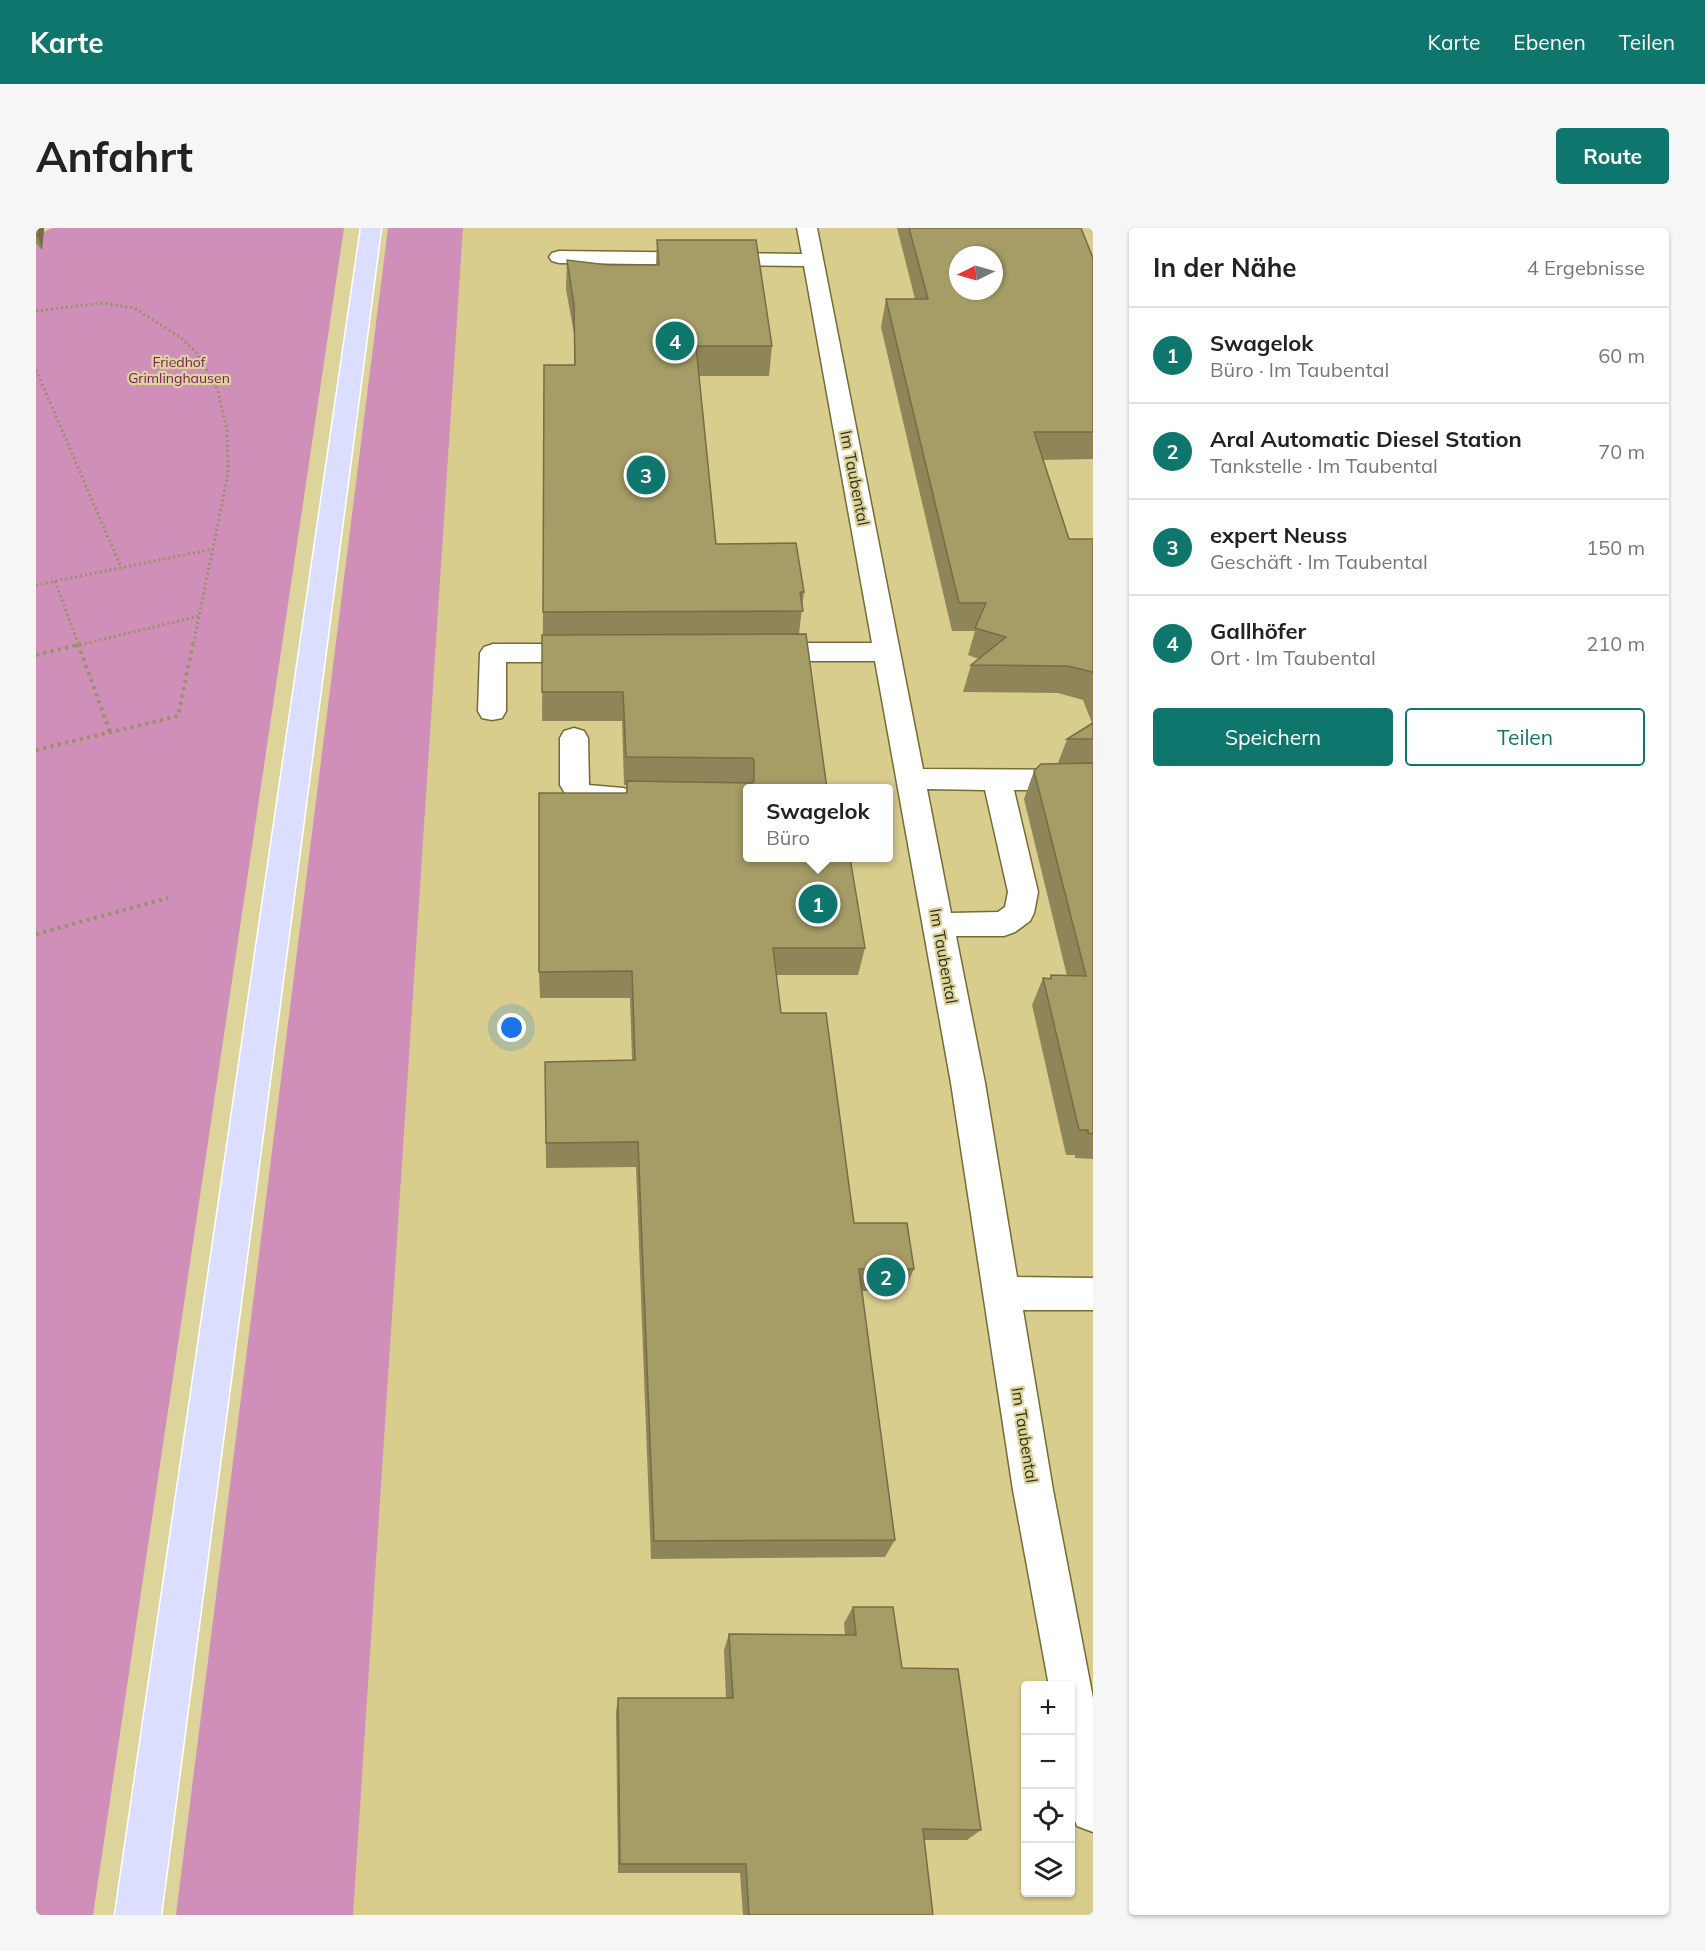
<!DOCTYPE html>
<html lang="de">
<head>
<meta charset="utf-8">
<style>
	body { margin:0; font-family:Mulish,sans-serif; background:#f6f6f6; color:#222 }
	.controls { position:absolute; right:18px; bottom:18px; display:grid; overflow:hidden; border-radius:6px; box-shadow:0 2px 4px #0004 }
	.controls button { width:54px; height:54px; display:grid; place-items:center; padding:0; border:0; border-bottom:2px solid #e0e0e0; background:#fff; color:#222; font:30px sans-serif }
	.compass { position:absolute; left:913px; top:18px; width:54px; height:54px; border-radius:50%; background:#fff; box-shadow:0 2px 4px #0004; rotate:265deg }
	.you { position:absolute; left:476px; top:800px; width:21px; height:21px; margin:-15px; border:4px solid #fff; border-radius:50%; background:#1a73e8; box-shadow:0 0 0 9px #1a73e833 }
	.badge { display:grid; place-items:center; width:39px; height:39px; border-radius:50%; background:#0f766e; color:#fff; font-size:20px; font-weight:700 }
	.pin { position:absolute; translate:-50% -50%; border:3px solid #fff; box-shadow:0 2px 6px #0006 }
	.popup { position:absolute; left:707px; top:556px; width:150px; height:78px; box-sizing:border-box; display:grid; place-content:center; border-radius:6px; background:#fff; filter:drop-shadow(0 2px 4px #0005); font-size:20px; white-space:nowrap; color:#767676 }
	.popup b { font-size:22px; color:#222 }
	.popup::after { content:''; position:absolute; left:50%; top:100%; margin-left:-12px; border:12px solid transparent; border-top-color:#fff }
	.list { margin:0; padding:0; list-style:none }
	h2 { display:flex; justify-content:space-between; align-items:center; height:78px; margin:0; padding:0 24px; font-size:26px }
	h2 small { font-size:20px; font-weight:400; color:#767676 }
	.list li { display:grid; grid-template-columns:39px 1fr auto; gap:18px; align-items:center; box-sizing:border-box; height:96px; padding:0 24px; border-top:2px solid #e0e0e0 }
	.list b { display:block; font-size:22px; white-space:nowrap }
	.list p { margin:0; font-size:20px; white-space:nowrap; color:#767676 }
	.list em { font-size:20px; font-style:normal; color:#767676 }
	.actions { display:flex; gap:12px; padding:18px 24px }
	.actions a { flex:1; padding:14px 0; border:2px solid #0f766e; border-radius:6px; text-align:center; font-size:21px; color:#0f766e }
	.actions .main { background:#0f766e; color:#fff }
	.icon { flex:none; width:33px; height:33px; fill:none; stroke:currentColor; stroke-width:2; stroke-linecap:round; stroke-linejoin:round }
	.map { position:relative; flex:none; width:1057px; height:1687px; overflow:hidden; border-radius:6px }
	header { display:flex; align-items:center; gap:36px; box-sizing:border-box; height:84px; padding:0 30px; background:#0f766e; color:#fff }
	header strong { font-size:28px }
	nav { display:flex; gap:33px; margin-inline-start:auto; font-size:21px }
	.intro { display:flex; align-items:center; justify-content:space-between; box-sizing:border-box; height:144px; padding:0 36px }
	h1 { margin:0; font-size:42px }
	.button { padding:15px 27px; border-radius:6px; background:#0f766e; color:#fff; font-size:21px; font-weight:700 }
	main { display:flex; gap:36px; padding:0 36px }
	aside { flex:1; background:#fff; border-radius:6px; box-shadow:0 2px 4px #0004 }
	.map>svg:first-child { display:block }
	.built { fill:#d8cd8d; fill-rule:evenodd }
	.green { fill:#cf8fb9 }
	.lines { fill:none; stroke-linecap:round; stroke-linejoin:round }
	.minor-casing { stroke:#746c36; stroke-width:3 }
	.major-casing { stroke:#fff; stroke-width:3 }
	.path-far1 { stroke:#999267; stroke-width:3; stroke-dasharray:2 3; stroke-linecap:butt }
	.path { stroke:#999267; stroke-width:4; stroke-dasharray:3 4.5; stroke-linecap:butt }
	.minor { fill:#fff; fill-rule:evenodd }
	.major { fill:#dbdefe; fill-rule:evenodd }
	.wall { fill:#8e8658 }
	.shaded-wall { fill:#746d47 }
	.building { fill:#a59c66; stroke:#746d47; stroke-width:1.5; fill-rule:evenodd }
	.labels { text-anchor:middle; stroke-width:4.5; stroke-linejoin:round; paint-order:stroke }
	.far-park-label { font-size:14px; fill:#75185e; stroke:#ddd49c }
	.street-label { font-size:16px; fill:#332f18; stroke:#ddd49c }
</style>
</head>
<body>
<header>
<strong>Karte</strong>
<nav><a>Karte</a><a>Ebenen</a><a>Teilen</a></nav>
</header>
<div class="intro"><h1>Anfahrt</h1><a class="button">Route</a></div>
<main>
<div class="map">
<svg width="1057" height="1687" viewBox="0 0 1057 1687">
	<rect width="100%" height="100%" fill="#ddd49c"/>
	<path class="built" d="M427,0H1057V1687H317ZM922,27H958V63H922ZM712,560H852V630H712ZM990,1458H1034V1664H990Z"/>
	<g class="green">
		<polygon points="17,0 308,0 57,1687 0,1687 0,7"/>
		<polygon points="352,0 427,0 317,1687 140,1687"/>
	</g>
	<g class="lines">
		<defs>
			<g id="minor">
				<path d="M761,0H781L887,541L1057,542V562H978L1002,664L998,685L994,693L979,704L968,708H920L949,855L981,1049L1057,1050V1082H987L1017,1262L1057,1470V1604L1041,1598L1035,1582L1034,1458H1013L977,1262L915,855L839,433H727L718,430L714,424L718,418L727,415H836L768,38L523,35L516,33L513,29L516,25L523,23L766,26ZM891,561L949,562L972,664L969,679L962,684L915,685Z"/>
				<polygon points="457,416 550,416 559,419 563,425 559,431 550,434 470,434 470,483 466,490 456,492 446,490 442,483 444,425 448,419"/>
				<path d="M538,500L548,503L552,510L553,557L587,560L597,563L601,570L597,577C575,584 555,579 533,572L524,557V510L528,503Z"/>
			</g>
			<polygon id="major" points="325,0 345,0 125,1687 79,1687"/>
		</defs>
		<use href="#minor" class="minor-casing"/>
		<use href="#major" class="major-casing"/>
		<g class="path-far1">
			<polyline points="0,83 66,75 98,80 144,109 160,124 181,160 191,201 192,246 157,418"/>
			<polyline points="0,142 85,339"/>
			<polyline points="19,353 43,418"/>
			<polyline points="0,357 177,321"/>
			<polyline points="39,418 163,388"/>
		</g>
		<g class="path">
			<polyline points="42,416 74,504"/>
			<polyline points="0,427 45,416"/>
			<polyline points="0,522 142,488 157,416"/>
			<polyline points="0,706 132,670"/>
		</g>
		<use href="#minor" class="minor"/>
		<use href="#major" class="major"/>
	</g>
	<g class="wall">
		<polygon points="0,0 8,0 6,22 0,15"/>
		<polygon points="861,0 1045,0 1057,30 1057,231 1007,232 1033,311 1057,311 1057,931 1039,930 1039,927 1030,927 996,777 1007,750 1013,751 1015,747 1031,748 988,571 998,543 1022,535 1031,511 1056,495 1047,472 1022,465 927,464 935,437 943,431 932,427 939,403 916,403 845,99 850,71 879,71"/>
		<polygon points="621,12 736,118 733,148 663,148 680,316 768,364 763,406 791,561 711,561 829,720 822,747 740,747 745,785 818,995 878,1041 868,1063 826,1063 859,1312 849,1329 615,1331 600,939 510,940 509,834 596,832 594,770 504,770 503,744 590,565 590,557 588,557 586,493 506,493 507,384 538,137 538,106 530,61 531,32 572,37 620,37"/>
		<polygon points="817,1379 866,1440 945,1602 931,1612 888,1612 897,1687 707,1687 704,1645 582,1645 580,1484 582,1470 690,1470 688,1422 693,1406 809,1407 808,1395"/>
	</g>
	<polygon class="shaded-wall" points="3,0 8,0 6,22 2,8"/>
	<g class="building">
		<polygon points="0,0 3,0 2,8 0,6"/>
		<path d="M873,0H1045L1057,30V204H998L1033,311H1057V446L1056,444L1032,438L935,437L970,409L939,400L950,375H923L850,71H892ZM922,27H958V63H922Z"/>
		<polygon points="621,12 720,12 736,118 660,118 680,316 760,315 768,364 764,364 767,383 507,384 508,137 539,137 538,77 531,32 572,37 623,37"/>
		<polygon points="770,406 791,561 711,561 711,630 814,630 829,720 737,720 745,785 790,785 818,995 871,995 878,1041 823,1041 859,1312 618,1313 602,914 510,915 509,834 599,832 596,743 503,744 503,565 591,565 591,553 716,555 718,553 718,532 716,530 590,529 587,464 506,464 506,407"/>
		<polygon points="1057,495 1057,511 1031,511"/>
		<polygon points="1057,535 1057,906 1052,905 1052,902 1043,902 1007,750 1015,751 1015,747 1050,748 998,543 1005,536"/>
		<polygon points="817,1379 857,1379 866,1440 922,1441 945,1602 887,1601 897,1687 713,1687 710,1636 584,1636 582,1470 697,1470 693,1406 820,1407"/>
	</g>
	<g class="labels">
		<g class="far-park-label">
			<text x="143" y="139">Friedhof<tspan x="143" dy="16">Grimlinghausen</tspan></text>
		</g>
		<g class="street-label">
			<text transform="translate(819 250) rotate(79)" y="6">Im Taubental</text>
			<text transform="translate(908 728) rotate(80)" y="6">Im Taubental</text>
			<text transform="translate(989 1207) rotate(81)" y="6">Im Taubental</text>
		</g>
	</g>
</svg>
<div class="controls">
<button>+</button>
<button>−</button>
<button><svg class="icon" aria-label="locate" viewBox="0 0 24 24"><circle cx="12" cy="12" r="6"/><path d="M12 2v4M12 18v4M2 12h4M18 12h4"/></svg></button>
<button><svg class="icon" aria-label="layers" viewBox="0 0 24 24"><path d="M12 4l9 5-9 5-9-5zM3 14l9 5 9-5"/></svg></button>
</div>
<svg class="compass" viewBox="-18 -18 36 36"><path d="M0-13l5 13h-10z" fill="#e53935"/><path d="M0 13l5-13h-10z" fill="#767676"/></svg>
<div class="you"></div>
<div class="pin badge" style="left:782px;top:676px">1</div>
<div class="popup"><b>Swagelok</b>Büro</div>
<div class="pin badge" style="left:850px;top:1049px">2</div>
<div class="pin badge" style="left:610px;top:247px">3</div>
<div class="pin badge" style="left:639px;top:113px">4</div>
</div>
<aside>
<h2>In der Nähe<small>4 Ergebnisse</small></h2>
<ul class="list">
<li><span class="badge">1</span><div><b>Swagelok</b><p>Büro · Im Taubental</p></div><em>60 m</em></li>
<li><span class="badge">2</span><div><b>Aral Automatic Diesel Station</b><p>Tankstelle · Im Taubental</p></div><em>70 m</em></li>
<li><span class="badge">3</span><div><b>expert Neuss</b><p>Geschäft · Im Taubental</p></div><em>150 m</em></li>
<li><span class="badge">4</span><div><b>Gallhöfer</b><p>Ort · Im Taubental</p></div><em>210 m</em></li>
</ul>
<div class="actions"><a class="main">Speichern</a><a>Teilen</a></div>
</aside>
</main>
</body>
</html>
